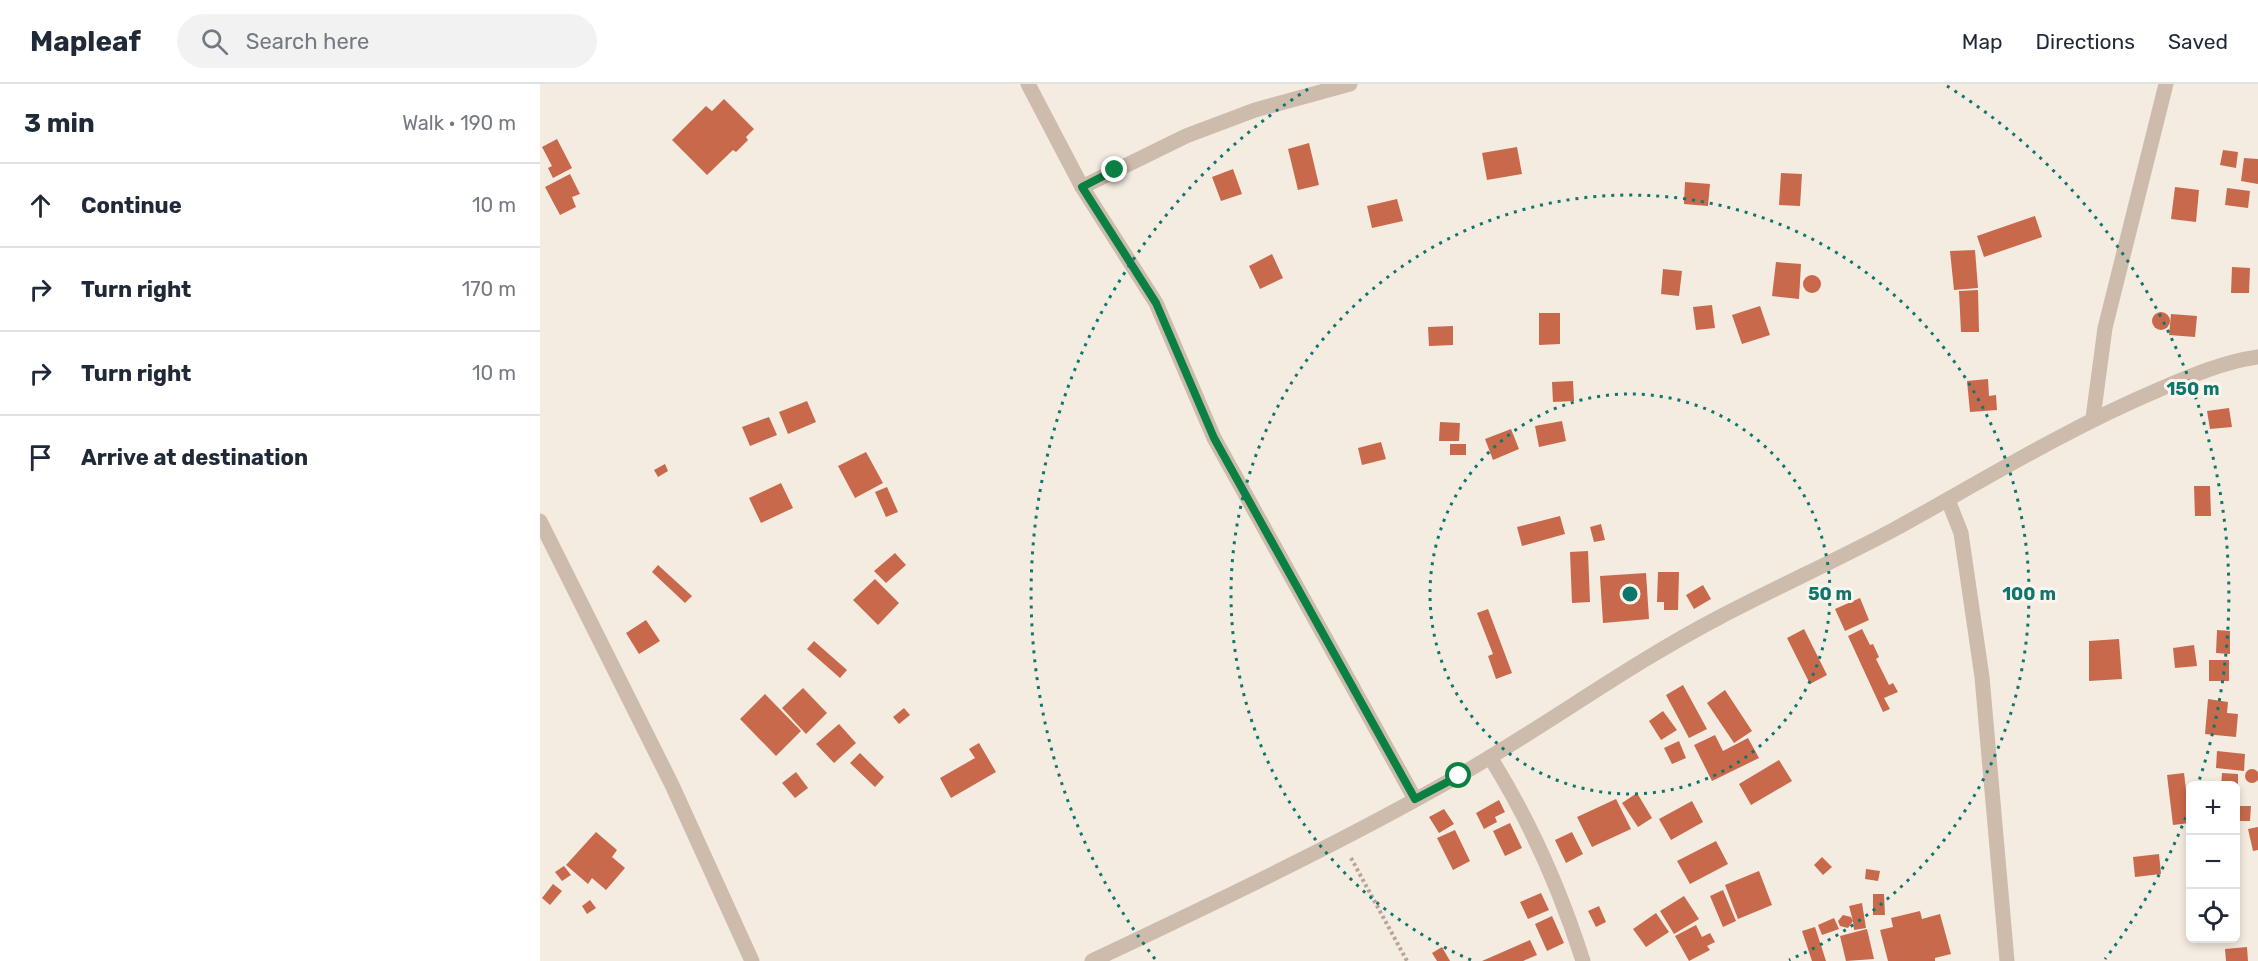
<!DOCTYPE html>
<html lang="en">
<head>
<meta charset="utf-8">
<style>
	body { margin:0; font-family:Rubik,sans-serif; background:#f2f2f3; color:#1f2937 }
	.controls { position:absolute; right:18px; bottom:18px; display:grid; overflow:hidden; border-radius:9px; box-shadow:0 3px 9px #0003 }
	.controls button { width:54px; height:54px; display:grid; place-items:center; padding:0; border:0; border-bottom:2px solid #e0e1e3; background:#fff; color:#1f2937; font:30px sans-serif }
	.stop { position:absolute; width:18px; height:18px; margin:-14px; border:4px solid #0b8043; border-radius:50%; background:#fff }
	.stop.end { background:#0b8043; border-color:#fff; box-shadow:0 2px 6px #0008 }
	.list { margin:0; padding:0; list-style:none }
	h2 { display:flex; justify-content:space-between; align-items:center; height:78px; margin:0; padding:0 24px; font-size:26px }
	h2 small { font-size:20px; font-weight:400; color:#747a83 }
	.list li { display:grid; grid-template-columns:39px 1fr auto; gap:18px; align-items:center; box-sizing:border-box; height:84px; padding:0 24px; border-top:2px solid #e0e1e3 }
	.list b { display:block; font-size:22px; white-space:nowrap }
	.list em { font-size:20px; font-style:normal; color:#747a83 }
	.icon { flex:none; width:33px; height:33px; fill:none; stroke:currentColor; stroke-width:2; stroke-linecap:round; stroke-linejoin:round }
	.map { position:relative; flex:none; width:1718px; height:877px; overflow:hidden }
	header { display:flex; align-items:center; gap:36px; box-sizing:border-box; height:84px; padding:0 30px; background:#fff; border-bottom:2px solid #e0e1e3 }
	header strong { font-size:28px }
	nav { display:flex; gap:33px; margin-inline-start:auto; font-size:21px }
	.search { width:420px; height:54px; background:#f2f2f3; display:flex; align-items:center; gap:15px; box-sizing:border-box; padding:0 21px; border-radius:33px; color:#747a83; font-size:22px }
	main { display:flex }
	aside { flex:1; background:#fff }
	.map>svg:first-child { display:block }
	.building { fill:#c8694b }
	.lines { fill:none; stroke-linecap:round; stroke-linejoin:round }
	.path { stroke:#b9a596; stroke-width:4; stroke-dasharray:3 3; stroke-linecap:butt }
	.street { stroke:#cdbbac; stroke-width:15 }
	.route { stroke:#0b8043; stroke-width:8 }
	.ring { fill:none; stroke:#0f766e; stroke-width:3; stroke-dasharray:3 6 }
	.centre { fill:#0f766e; stroke:#fbf5ee; stroke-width:3 }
	.ring-label { font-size:18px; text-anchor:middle; font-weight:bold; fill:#0f766e; stroke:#fbf5ee; stroke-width:6; stroke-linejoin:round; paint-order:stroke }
</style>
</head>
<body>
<header>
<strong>Mapleaf</strong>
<div class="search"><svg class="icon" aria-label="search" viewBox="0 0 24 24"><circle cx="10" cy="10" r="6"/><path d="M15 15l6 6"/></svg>Search here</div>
<nav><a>Map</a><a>Directions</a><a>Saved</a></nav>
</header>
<main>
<aside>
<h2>3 min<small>Walk · 190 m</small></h2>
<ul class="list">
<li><svg class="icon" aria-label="ahead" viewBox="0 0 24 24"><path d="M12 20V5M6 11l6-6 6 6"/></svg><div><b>Continue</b></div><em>10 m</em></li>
<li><svg class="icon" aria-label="right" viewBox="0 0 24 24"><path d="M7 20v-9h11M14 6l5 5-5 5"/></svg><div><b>Turn right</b></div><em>170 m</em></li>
<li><svg class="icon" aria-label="right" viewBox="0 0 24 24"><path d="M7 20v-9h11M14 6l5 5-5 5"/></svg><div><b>Turn right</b></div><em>10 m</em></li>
<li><svg class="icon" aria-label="arrive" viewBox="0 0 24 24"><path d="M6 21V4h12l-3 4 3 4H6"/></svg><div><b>Arrive at destination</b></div></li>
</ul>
</aside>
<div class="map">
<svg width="1718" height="877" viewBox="0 0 1718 877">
	<rect width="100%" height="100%" fill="#f4ebe1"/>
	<g class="building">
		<polygon points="184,15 214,45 206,53 208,56 196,68 193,66 167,91 132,56 166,22 172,27"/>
		<polygon points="17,55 32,84 13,94 8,84 12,82 2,63"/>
		<polygon points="769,59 779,101 758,106 748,65"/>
		<polygon points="977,63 982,90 947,96 942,69"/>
		<polygon points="1683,66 1698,68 1696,84 1680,81"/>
		<polygon points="1704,74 1718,75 1718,100 1701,97"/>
		<polygon points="693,85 702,110 681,117 672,93"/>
		<polygon points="1241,89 1262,90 1260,122 1239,121"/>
		<polygon points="30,90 40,110 32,113 36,123 20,131 5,103"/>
		<polygon points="1145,98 1170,100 1168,122 1144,120"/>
		<polygon points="1635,103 1659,106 1656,138 1631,135"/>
		<polygon points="1687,104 1710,107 1708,124 1685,121"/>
		<polygon points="857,115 863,137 832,144 827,122"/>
		<polygon points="1495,132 1502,153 1444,173 1437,152"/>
		<polygon points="1435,166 1438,204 1414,206 1410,167"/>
		<polygon points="732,170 743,194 720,205 709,182"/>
		<polygon points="1236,178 1261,180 1259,215 1232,212"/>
		<polygon points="1692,183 1710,184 1709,209 1691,209"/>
		<polygon points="1123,185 1142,187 1139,212 1121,210"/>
		<circle cx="1272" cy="200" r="9"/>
		<polygon points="1438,206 1439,248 1421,248 1419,207"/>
		<polygon points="1172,221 1175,244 1156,246 1153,223"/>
		<polygon points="1220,222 1230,251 1202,260 1192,231"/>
		<circle cx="1621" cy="237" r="9"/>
		<polygon points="999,229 1020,229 1020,260 999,261"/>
		<polygon points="1631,230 1657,232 1655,253 1629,251"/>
		<polygon points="913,242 913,261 889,262 888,243"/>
		<polygon points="1448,295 1449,312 1456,311 1457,326 1430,328 1427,297"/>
		<polygon points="1033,297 1034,317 1013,318 1012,298"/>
		<polygon points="267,317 276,338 248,350 239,328"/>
		<polygon points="1689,324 1692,343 1670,345 1667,327"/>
		<polygon points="229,333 237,351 210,362 202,343"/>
		<polygon points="1022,337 1026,357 999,363 995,342"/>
		<polygon points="900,338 920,339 919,357 899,357"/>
		<polygon points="971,345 979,365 953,376 945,355"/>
		<polygon points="841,358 846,375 822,381 818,364"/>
		<rect x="910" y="360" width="16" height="11"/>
		<polygon points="326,368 343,399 315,414 298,382"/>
		<polygon points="125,380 128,387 118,393 114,386"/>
		<polygon points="241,399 253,424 221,439 209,414"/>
		<polygon points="1654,402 1670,402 1671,432 1655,432"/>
		<polygon points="347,403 358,428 346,433 335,408"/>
		<polygon points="1020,432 1025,450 982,462 977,443"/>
		<polygon points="1061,440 1065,456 1054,458 1050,443"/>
		<polygon points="1048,467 1050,518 1032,519 1030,468"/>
		<polygon points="355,469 366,481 346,499 334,487"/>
		<polygon points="118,481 152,512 145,519 112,488"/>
		<polygon points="1118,488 1139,488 1138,526 1124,526 1124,518 1117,518"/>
		<polygon points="1106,489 1109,535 1063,539 1060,492"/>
		<polygon points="335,495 359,519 338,541 313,516"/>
		<polygon points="1163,501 1171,515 1154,525 1146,511"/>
		<polygon points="1320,514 1329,536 1305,547 1295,525"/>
		<polygon points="948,525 972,589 956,595 948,572 953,570 937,529"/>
		<polygon points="106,536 120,557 99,570 86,549"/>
		<polygon points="1264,545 1287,591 1270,600 1247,554"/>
		<polygon points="1322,545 1330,561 1333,560 1339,573 1336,575 1349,601 1353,599 1358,608 1344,614 1350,625 1343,628 1308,552"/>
		<polygon points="1677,546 1690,547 1690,570 1676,569"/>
		<polygon points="1579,555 1582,595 1549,597 1549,557"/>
		<polygon points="274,557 307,586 300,594 267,565"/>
		<polygon points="1654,561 1657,582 1635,584 1633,564"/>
		<rect x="1669" y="576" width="20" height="21"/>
		<polygon points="1143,601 1167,645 1149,654 1126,611"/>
		<polygon points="263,604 287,629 266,650 242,624"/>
		<polygon points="1185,606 1212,647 1194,659 1167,619"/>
		<polygon points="225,610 261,647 236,672 200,635"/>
		<polygon points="1668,615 1688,618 1687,629 1698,630 1696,653 1665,650"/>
		<polygon points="364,624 370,631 359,640 353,633"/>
		<polygon points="1123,627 1137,646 1121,656 1109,637"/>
		<polygon points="299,640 316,659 294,679 276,660"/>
		<polygon points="1175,651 1183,667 1208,654 1219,674 1172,697 1154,661"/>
		<polygon points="1139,657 1146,674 1132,680 1124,664"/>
		<polygon points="439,659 456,688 411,714 400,694 435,674 429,665"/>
		<polygon points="1677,667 1705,670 1704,687 1676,684"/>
		<polygon points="320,669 344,693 335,703 310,679"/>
		<polygon points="1239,676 1252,697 1211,721 1199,700"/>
		<circle cx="1712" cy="692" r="7"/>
		<polygon points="256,688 268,704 255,714 242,699"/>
		<polygon points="1644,689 1650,739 1633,741 1627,691"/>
		<polygon points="1682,689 1698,690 1698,704 1696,702 1681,702"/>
		<polygon points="1097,709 1112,734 1098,743 1082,719"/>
		<polygon points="1076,715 1091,745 1052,763 1037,733"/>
		<polygon points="959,716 965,728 955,733 957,738 944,745 936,729"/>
		<polygon points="1152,717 1163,738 1131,756 1119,735"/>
		<polygon points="1696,722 1711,722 1710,737 1696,737"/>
		<polygon points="904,725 914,740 899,749 889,733"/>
		<polygon points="970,739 982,764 965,772 953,747"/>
		<polygon points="1718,743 1718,766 1713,767 1708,745"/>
		<polygon points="915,746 930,777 913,786 897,754"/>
		<polygon points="56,748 77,766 72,773 85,784 66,806 52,794 48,800 26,781"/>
		<polygon points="1032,748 1043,770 1026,779 1015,756"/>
		<polygon points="1176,757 1188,780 1150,800 1137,777"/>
		<polygon points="1619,770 1621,790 1595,793 1593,773"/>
		<polygon points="1282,773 1292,783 1283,791 1274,781"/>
		<polygon points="24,782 31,791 22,797 15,788"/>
		<polygon points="1326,785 1340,787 1338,797 1325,795"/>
		<polygon points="1219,787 1232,821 1198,835 1185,801"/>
		<polygon points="13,800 22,807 10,821 2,814"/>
		<polygon points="1183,806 1196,837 1183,843 1170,812"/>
		<polygon points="1001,809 1009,826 988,835 980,818"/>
		<polygon points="1333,810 1344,810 1345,831 1333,831"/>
		<polygon points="1144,812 1159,835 1134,850 1120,827"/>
		<polygon points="50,816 56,824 47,830 42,822"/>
		<polygon points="1322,819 1326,844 1314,846 1313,837 1308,844 1300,842 1298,837 1303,831 1311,833 1313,837 1309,822"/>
		<polygon points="1059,822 1066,838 1056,843 1048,827"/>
		<polygon points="1380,827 1382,835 1400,830 1411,870 1395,874 1395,877 1348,877 1340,846 1353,843 1351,834"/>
		<polygon points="1116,829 1129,848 1106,863 1093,845"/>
		<polygon points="1012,832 1024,859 1007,867 995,840"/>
		<polygon points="1294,834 1299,845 1282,851 1278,841"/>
		<polygon points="1156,841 1162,853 1170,849 1175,858 1167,862 1170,866 1149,877 1135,852"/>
		<polygon points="1275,843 1286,877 1272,877 1262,847"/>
		<polygon points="1327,845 1334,875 1306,877 1300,852"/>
		<polygon points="990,856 997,871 983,877 942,877"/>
		<polygon points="902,863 910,877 897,877 892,869"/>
		<polygon points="1707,863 1708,877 1686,877 1685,865"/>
	</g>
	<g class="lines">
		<polyline class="path" points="811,774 867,877"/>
		<g class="street">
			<polyline points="488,0 542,103 616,219 674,354 875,715"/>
			<polyline points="542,103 646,52 715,26 810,0"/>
			<polyline points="1553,334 1565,244 1626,0"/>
			<polyline points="1408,416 1421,449 1442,593 1467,877"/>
			<polyline points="0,437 132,701 212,877"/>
			<path d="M950,673C990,737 1020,805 1043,877"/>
			<path d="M552,877C676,818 799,760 918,692C1006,642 1088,581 1178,534C1237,503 1297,476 1355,445C1442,397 1526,345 1618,306C1650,292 1683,278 1718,273"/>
		</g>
	</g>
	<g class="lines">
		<polyline class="route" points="575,86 542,103 616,219 674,354 875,715 919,692"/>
	</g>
	<g class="ring">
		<circle cx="1090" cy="510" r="200"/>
		<path d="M931 876A399 399 0 1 1 1249 876"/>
		<path d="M1649 725A599 599 0 0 1 1565 875M615 875A599 599 0 0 1 773 2M1407 2A599 599 0 0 1 1658 700"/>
	</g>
	<circle cx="1090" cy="510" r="9" class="centre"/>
	<g class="ring-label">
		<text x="1653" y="311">150 m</text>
		<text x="1290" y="516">50 m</text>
		<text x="1489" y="516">100 m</text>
	</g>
</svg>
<div class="controls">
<button>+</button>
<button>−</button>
<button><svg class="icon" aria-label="locate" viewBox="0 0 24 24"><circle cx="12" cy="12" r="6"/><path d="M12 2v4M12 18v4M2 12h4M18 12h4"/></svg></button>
</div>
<div class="stop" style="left:919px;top:692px"></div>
<div class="stop end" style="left:575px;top:86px"></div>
</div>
</main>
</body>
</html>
